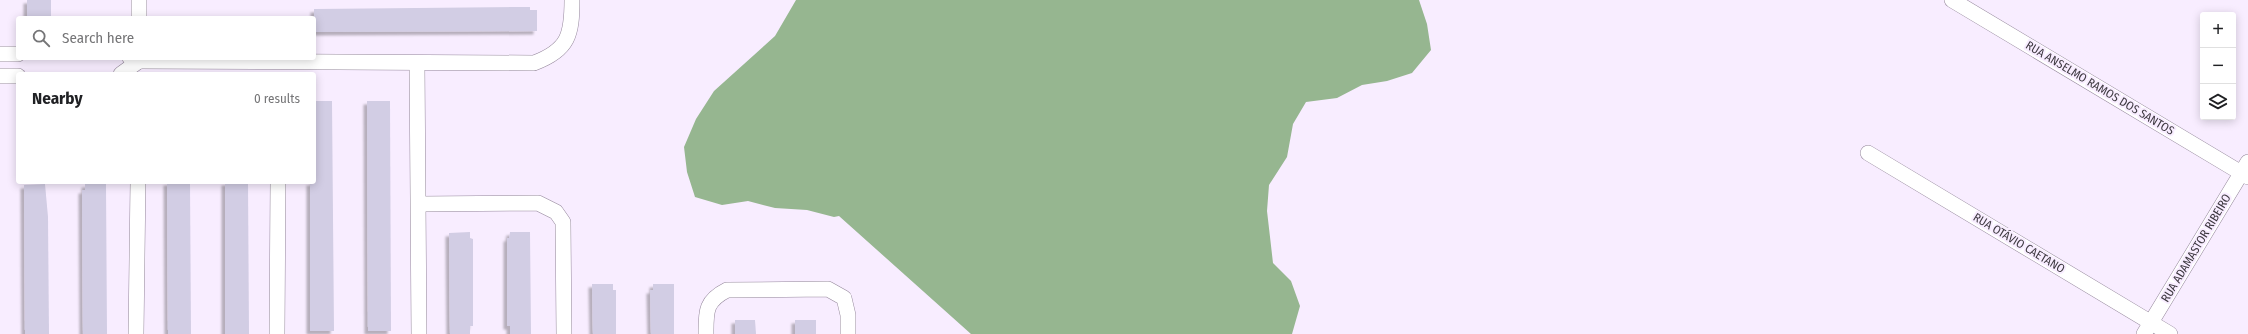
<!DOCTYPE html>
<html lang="en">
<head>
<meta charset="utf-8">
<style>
	body { margin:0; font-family:"Fira Sans Condensed",sans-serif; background:#f2f2f2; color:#202124 }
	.controls { position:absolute; right:12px; top:12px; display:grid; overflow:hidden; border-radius:4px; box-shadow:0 2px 10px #0003 }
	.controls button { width:36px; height:36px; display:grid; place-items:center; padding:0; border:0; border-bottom:1px solid #e0e0e0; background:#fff; color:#202124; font:20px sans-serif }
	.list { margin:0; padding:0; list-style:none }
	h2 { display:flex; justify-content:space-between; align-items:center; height:52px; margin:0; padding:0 16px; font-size:17px }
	h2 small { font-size:13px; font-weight:400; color:#757577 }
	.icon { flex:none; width:22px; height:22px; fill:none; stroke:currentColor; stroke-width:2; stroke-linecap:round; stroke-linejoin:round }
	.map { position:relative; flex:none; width:2248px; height:334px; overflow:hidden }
	.search { position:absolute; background:#fff; box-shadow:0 2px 10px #0003; left:16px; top:16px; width:300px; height:44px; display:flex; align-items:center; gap:10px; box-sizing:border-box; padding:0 14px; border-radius:4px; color:#757577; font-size:15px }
	.panel { position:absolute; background:#fff; box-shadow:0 2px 10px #0003; left:16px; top:72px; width:300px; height:112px; border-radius:4px }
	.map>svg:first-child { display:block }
	.forest { fill:#96b690 }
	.building { fill:#d2cde4; filter:url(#shadow) }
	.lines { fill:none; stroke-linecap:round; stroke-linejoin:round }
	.minor-casing { stroke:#94879b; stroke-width:16 }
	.minor { stroke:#fff; stroke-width:15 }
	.labels { text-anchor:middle; stroke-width:4; stroke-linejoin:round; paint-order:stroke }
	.street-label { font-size:12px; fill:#3d3840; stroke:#f8edff }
</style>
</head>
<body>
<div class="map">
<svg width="2248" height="334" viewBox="0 0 2248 334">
	<defs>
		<filter id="shadow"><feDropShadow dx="-3.5" dy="3.5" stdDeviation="1" flood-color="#0004"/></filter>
	</defs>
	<rect width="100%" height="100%" fill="#f8edff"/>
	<polygon class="forest" points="796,0 1419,0 1427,24 1431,50 1412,73 1387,81 1362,85 1337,98 1306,102 1293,124 1287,157 1269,185 1267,211 1273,263 1291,281 1300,306 1292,334 971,334 839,216 834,217 807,210 775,208 748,201 722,205 695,197 687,172 684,147 696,119 714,91 775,36"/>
	<g class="building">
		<rect x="27" y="0" width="24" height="18"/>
		<polygon points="518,7 530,7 530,10 537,10 537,31 314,32 314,9"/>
		<polygon points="314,101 332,101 334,331 310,331 310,182 314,182"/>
		<polygon points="367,101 390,101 391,331 368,331"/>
		<polygon points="167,182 190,182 191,334 168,334"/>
		<polygon points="225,182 248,182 249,334 225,334"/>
		<polygon points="45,184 48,217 49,334 25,334 24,185"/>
		<polygon points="85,184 106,184 107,334 83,334 82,190 85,190"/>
		<polygon points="470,232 470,238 473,239 473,326 470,326 470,334 450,334 449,233"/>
		<polygon points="510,232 530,232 531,334 510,334 510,326 507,326 507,238 509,238"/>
		<polygon points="592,284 613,284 613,290 616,290 616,334 593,334"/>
		<polygon points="653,284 674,284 674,334 651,334 650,290 653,290"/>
		<polygon points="735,320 755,320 756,334 735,334"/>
		<rect x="795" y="320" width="21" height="14"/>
	</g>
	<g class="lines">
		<defs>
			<g id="minor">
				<polyline points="139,0 139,18"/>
				<polyline points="1952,0 2248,177"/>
				<polyline points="0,54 18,54"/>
				<path d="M130,58L139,61L534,63C569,50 572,34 572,0"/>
				<polyline points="417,63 419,334"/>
				<polyline points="121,74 139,61"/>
				<polyline points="0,76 18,76"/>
				<polyline points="1868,153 2170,334"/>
				<polyline points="419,204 538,203 556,212 563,222 564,334"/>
				<polyline points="136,334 138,182"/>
				<polyline points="277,334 278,182"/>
				<path d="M706,334C706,312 705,301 727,290L828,289L844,298L848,315V334"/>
				<polyline points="2144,334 2248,162"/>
			</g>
		</defs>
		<use href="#minor" class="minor-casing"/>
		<use href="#minor" class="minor"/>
	</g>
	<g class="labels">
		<g class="street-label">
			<text transform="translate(2100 88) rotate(31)" y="4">RUA ANSELMO RAMOS DOS SANTOS</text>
			<text transform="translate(2019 243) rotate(31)" y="4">RUA OTÁVIO CAETANO</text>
			<text transform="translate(2196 248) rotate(-59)" y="4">RUA ADAMASTOR RIBEIRO</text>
		</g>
	</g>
</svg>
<div class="controls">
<button>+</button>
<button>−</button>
<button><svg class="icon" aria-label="layers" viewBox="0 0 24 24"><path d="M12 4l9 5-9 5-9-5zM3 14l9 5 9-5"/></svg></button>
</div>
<div class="search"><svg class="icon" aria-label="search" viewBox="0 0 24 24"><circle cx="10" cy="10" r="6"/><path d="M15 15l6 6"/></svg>Search here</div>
<section class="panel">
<h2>Nearby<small>0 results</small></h2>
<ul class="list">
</ul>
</section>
</div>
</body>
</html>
